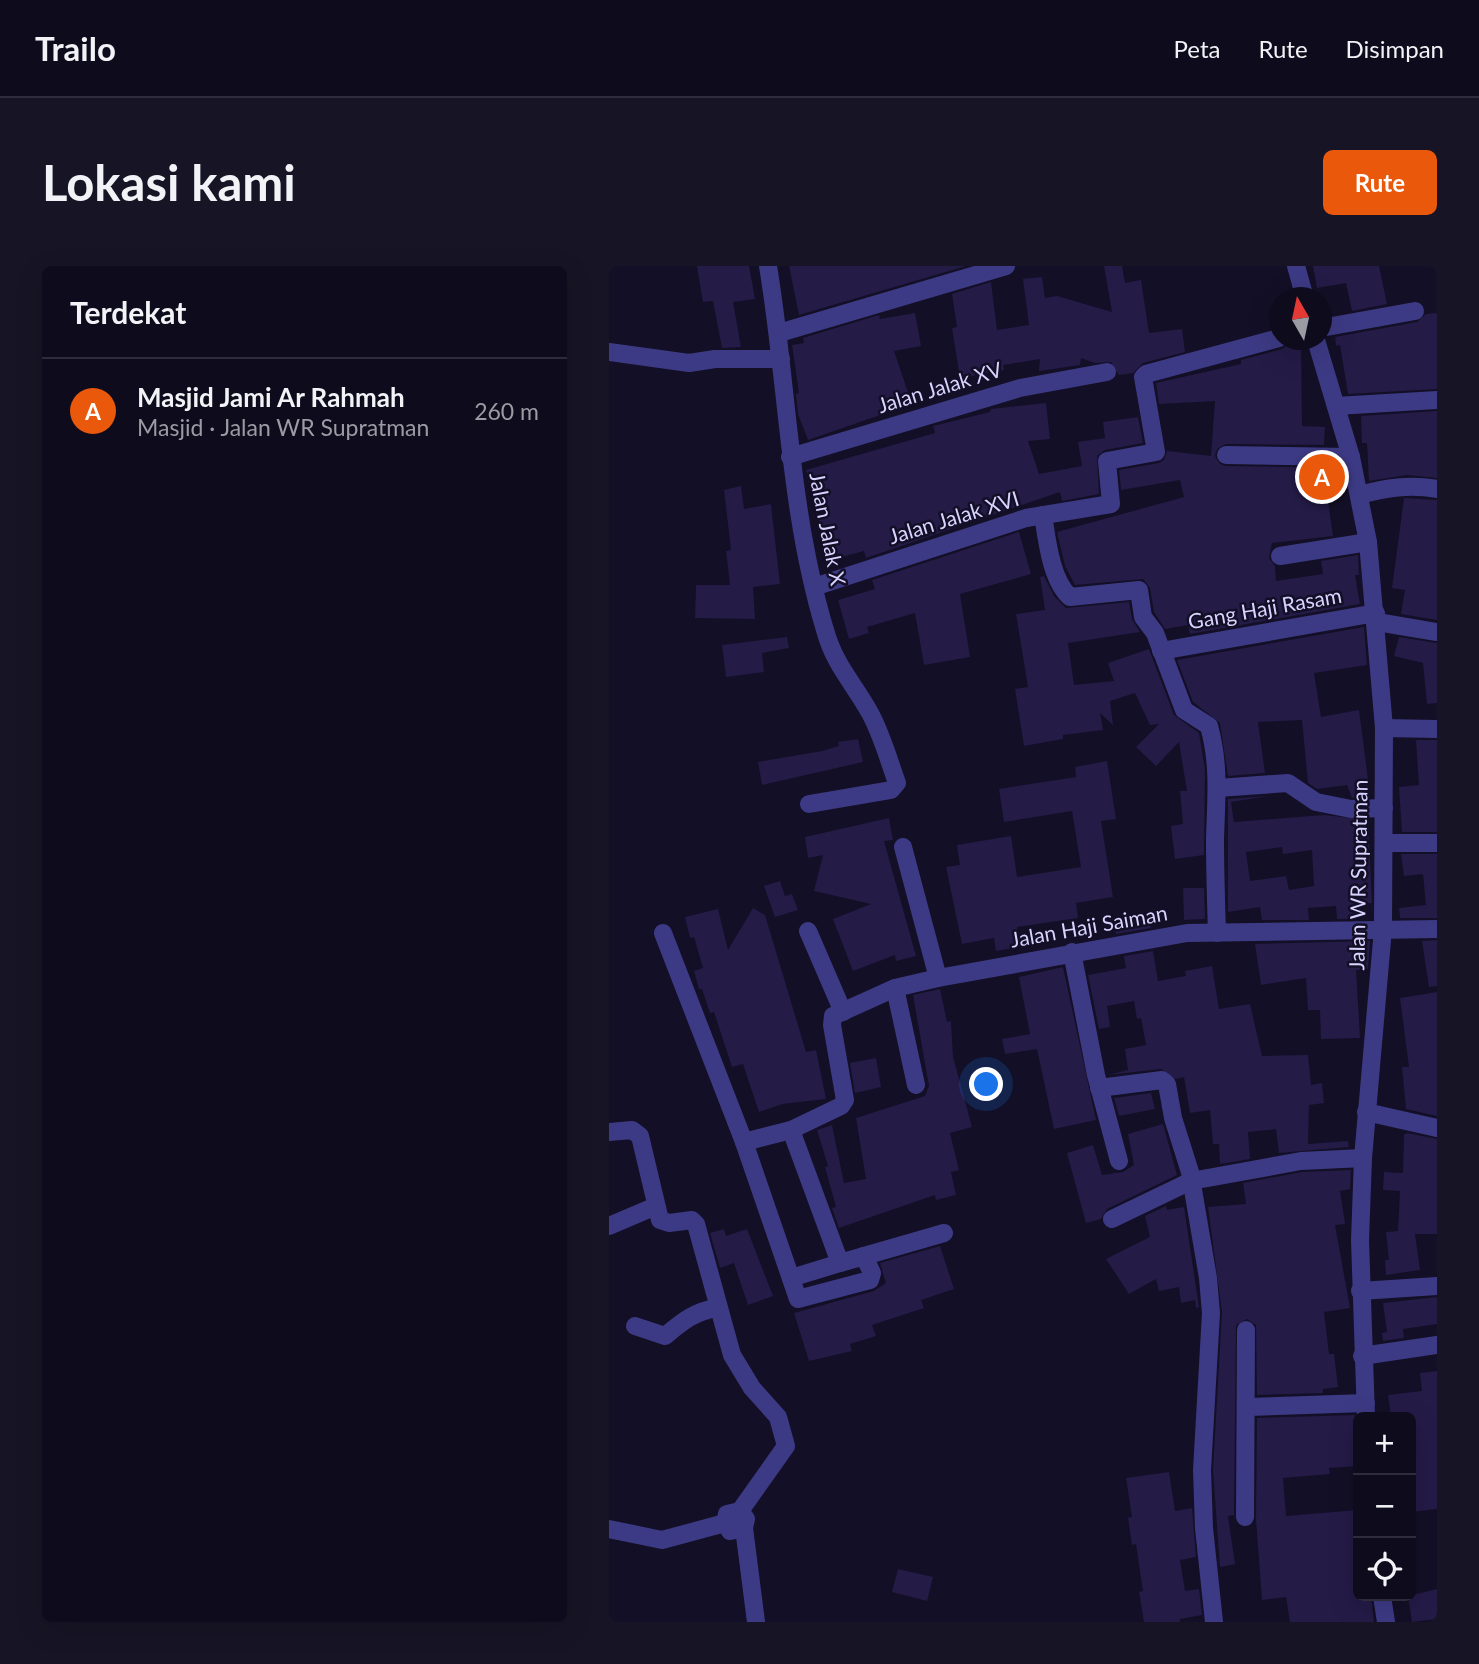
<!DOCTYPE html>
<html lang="id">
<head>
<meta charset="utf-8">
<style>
	body { margin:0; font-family:Lato,sans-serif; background:#171425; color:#f1f3f6 }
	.controls { position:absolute; right:21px; bottom:21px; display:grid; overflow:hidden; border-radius:10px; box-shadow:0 7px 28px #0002 }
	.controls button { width:63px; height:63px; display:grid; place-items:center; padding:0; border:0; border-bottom:2px solid #2e2b3b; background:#0e0b1c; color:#f1f3f6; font:35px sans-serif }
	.compass { position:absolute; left:660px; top:21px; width:63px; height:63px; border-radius:50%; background:#0e0b1c; box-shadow:0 7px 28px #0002; rotate:351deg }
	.you { position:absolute; left:378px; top:819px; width:24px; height:24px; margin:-18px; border:5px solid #fff; border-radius:50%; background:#1a73e8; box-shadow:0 0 0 10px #1a73e833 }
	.badge { display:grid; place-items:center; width:46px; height:46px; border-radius:50%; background:#ea580c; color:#fff; font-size:23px; font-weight:700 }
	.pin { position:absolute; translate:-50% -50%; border:4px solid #fff; box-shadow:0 2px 7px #0006 }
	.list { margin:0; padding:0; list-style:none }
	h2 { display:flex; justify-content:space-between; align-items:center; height:91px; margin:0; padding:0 28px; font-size:30px }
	h2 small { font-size:23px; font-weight:400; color:#9b9ba3 }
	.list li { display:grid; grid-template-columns:46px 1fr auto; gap:21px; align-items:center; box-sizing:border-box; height:105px; padding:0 28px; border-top:2px solid #2e2b3b }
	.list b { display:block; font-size:26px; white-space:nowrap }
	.list p { margin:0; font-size:23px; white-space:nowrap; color:#9b9ba3 }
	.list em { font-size:23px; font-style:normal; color:#9b9ba3 }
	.icon { flex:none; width:38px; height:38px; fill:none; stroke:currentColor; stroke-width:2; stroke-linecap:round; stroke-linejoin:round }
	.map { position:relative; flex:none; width:828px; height:1356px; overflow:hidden; border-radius:10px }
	header { display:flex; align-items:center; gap:42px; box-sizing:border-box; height:98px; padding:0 35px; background:#0e0b1c; border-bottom:2px solid #2e2b3b }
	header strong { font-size:33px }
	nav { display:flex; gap:38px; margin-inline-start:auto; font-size:24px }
	.intro { display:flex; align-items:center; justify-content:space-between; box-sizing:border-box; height:168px; padding:0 42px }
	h1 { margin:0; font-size:49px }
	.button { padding:18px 32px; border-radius:10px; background:#ea580c; color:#fff; font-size:24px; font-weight:700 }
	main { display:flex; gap:42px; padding:0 42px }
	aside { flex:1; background:#0e0b1c; border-radius:10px; box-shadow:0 7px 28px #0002 }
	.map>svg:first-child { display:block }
	.building { fill:#241b47; fill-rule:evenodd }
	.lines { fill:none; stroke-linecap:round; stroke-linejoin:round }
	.minor { stroke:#3d3a85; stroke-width:18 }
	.tertiary { stroke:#3d3a85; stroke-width:18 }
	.labels { text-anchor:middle; stroke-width:5; stroke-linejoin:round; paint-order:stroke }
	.street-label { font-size:21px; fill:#d9d4ff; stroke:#130f26 }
</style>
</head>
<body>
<header>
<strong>Trailo</strong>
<nav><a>Peta</a><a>Rute</a><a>Disimpan</a></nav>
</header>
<div class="intro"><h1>Lokasi kami</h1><a class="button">Rute</a></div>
<main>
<aside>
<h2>Terdekat<small></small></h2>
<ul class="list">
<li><span class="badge">A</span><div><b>Masjid Jami Ar Rahmah</b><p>Masjid · Jalan WR Supratman</p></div><em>260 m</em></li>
</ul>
</aside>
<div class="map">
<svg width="828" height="1356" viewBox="0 0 828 1356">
	<rect width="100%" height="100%" fill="#130f26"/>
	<g class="building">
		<polygon points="88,0 140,0 146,33 124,36 132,81 113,82 104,35 94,36"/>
		<polygon points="180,0 357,0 190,49"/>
		<polygon points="495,0 513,0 516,17 532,14 540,67 573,63 576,86 534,97 524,107 510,109 502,96 486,97 472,92 471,99 430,105 431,93 394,99 395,104 351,112 343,62 348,61 343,28 382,16 388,64 420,59 414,13 433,11 436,32 448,30 503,46"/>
		<polygon points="704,0 770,0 778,38 743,45 737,17 708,22"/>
		<polygon points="306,47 312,80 285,85 303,138 199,174 189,148 187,128 190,127 183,79 195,77 194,72 270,49 271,53"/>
		<polygon points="828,47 828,123 739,128 731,79 727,80 726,71 808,56 817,48"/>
		<polygon points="692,77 693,160 716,161 715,179 617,178 608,183 606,190 611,198 617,200 726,202 726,227 718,227 724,270 663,277 660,292 666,300 667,315 714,308 712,295 749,289 750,309 746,309 751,338 581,368 579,359 556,363 545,346 541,322 534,313 466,319 456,300 448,266 575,231 571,214 512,224 510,204 550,197 555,194 558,185 602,190 606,135 550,138 547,117 632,98 632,94 673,83 680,78"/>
		<polygon points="437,137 441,173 419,175 430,208 473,200 469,176 496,172 494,156 529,151 534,177 496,184 488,190 490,228 453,235 451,226 257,292 255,285 221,294 210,254 214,253 208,224 202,226 197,204 326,167 324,160 381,146 382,143"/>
		<polygon points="828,145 828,212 798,209 760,215 758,177 753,177 752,150"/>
		<polygon points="132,220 135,243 162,238 171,318 144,321 146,353 86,352 87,319 121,319 117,285 122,284 115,224"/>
		<polygon points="795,232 828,234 828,354 792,348 796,324 783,322"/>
		<polygon points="410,266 422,308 351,328 361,391 315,399 306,347 258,361 260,367 240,373 229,334 266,323 263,314"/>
		<polygon points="435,310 445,330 457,342 520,336 523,353 531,366 459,377 465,419 505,415 499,397 540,383 565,449 590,467 596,503 595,589 566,593 562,560 574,558 571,525 578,525 570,476 547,500 527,481 550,458 541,459 526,427 501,435 504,459 491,447 494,464 454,469 454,473 415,480 406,423 419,421 407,348 436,344 431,311"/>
		<polygon points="755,361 758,399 705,407 712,451 750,444 761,529 743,532 738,519 708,523 699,517 693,454 649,456 656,507 619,510 611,457 584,436 568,394"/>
		<polygon points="178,371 180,382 153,387 155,406 117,411 113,379"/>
		<polygon points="790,371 828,377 828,437 818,438 814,397 785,390"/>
		<polygon points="249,473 254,496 153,519 149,496 213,485 230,480 229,476"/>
		<polygon points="807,474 828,474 828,566 793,566 790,521 810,519"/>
		<polygon points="498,495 507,553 492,555 504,631 467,637 469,652 408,661 411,681 387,685 385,672 353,678 337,601 351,599 348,579 402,570 408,611 472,601 463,545 395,556 390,523 467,511 466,501"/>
		<path d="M659,530L622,536L625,556L715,549L759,554L763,637L746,638V653H728L727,640L699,642L700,654H653L651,641L619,646V533ZM673,581L674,588L703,584L705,620L680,624L677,610L641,615L637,586Z"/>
		<polygon points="280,552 284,574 275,575 307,690 287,695 286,689 244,705 224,653 262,638 205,625 214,589 199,592 196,571"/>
		<polygon points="792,588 828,588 828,652 791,652 790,642 817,639 814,608 795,610"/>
		<polygon points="171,615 176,630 183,628 189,644 166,651 155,620"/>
		<polygon points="574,622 595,622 596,653 575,654"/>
		<polygon points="144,642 156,649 197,786 207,784 217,833 173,838 150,846 134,798 123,801 105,746 101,747 93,723 90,723 85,705 94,702 85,671 81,672 76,651 109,643 119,684"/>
		<polygon points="539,648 542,662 507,668 505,654"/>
		<polygon points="828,674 828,720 820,721 813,675"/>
		<polygon points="761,675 759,703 747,704 751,772 712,773 711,744 699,744 697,712 652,719 646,678"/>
		<polygon points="544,685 549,715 577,710 576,705 603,700 610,743 641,738 653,790 699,789 702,819 713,817 715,837 700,839 699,878 739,875 740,881 670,887 667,863 639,866 641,893 611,898 610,878 604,878 601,844 581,847 575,811 567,813 552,803 499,809 519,804 516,783 537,779 532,752 528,753 525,735 498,740 501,761 490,763 479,709 517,702 515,690"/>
		<polygon points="454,701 487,854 445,863 428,783 396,788 393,773 421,768 410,711"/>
		<polygon points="331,723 338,756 342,755 344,791 363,861 341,867 350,904 342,906 347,929 327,934 326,929 230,962 223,942 227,941 216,901 219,900 208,864 223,859 235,917 257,913 247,852 316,830 320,820 304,729"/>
		<polygon points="828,726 828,850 797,843 793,801 800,801 791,732"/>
		<polygon points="267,792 272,821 246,827 241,797"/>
		<polygon points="542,827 546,843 510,850 505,832"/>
		<polygon points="554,858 568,909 498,943 492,953 477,957 458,887 484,879 493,909 514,906 525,899 519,868"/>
		<polygon points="798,867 828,873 828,968 806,968 811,1004 777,1009 776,994 780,994 777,966 789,965 791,925 774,924 775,906 794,907 795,869"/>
		<polygon points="742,904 741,923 731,925 736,958 726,959 741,1042 715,1046 720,1088 725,1088 729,1121 714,1123 714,1127 648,1129 647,1059 638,1053 627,1059 625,1249 619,1250 626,1298 611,1301 604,1204 613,1046 599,941 637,938 634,917 693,906"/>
		<polygon points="557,940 558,944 575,941 590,1041 587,1042 586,1034 572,1037 570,1021 550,1025 547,1013 520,1028 497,993 541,971 536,950"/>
		<polygon points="115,963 117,970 138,963 164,1030 139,1039 125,997 111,1002 101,967"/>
		<polygon points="331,980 345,1023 312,1034 315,1042 263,1059 267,1070 241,1078 243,1085 200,1095 185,1047 265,1025 277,1017 271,997"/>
		<polygon points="828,1031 828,1058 794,1063 795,1072 774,1075 773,1067 778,1066 774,1037"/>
		<polygon points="828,1105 828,1243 802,1246 802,1151 782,1151 779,1129 813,1125 811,1107"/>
		<polygon points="746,1149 749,1161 749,1200 720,1202 721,1208 674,1212 677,1250 749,1244 749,1330 762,1330 765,1356 681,1356 677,1331 653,1334 647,1253 648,1152"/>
		<polygon points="560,1206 566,1245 583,1242 587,1291 571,1294 576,1325 590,1323 593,1349 571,1353 571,1356 535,1356 530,1326 534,1325 527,1278 523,1279 519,1252 523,1251 517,1212"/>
		<polygon points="289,1303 324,1311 318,1335 283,1326"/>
		<polygon points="828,1323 828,1353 803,1356 799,1330"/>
	</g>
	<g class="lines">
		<g class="minor">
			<path d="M159,0C179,121 180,245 216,364C226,400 244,416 261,447C273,469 280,495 288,517L282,524L200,538"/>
			<polyline points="712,62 806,45"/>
			<polyline points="170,67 397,0"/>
			<polyline points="0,86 80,97 106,93 172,93"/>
			<polyline points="727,140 828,134"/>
			<polyline points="617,189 742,191"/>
			<polyline points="181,191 411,122 498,106"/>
			<path d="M750,229C777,222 800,218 828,223"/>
			<path d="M434,249C438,274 442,314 461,331L530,324L534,351L546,367L575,444L600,460C611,499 607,534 606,574C606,605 607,636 608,667"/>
			<polyline points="671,290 759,276"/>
			<polyline points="205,321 417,252 502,238 498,195 547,186 534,111 537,108 670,72"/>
			<polyline points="768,356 828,366"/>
			<polyline points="552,385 767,347"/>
			<polyline points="775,462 828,463"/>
			<polyline points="609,522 679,517 707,536 742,543 775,542"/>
			<polyline points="776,577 828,577"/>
			<polyline points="294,581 329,712 578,667 828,663"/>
			<polyline points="199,665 234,746"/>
			<polyline points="54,667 135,876"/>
			<polyline points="463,686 487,809 510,895"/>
			<polyline points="286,722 307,819"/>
			<polyline points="490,822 553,814 558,818 564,852 581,906 599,1012 602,1047 593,1204 595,1262 605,1356"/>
			<polyline points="757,846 828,862"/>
			<polyline points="182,864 231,997 335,967"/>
			<polyline points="0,866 23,864 31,870 51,954 60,957 83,954 87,958 123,1089 143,1122 169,1151 177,1180 131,1245"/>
			<polyline points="503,953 582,915 692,895 754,892"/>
			<polyline points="0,960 47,940"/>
			<polyline points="255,990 263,1007 261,1014 189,1033 135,876 182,864 232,840 236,834 223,759 224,750 286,722 329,712"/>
			<polyline points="182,1012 231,997"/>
			<polyline points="751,1025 828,1020"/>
			<path d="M26,1060L56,1070C73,1056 86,1045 108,1042"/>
			<polyline points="753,1090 828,1079"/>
			<polyline points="639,1141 757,1137"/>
			<polyline points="636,1251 637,1064"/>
			<polyline points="135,1262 121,1265 116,1257 118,1248 131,1245 137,1253 135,1262 147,1356"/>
			<polyline points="0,1263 53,1274 116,1257"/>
		</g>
		<g class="tertiary">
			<polyline points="687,0 696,32"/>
			<polyline points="707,74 742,191 759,276 775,462 774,663 754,892 751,974 757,1151"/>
			<polyline points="773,1330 777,1356"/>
		</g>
	</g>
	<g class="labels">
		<g class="street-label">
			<text transform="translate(331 122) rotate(-17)" y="7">Jalan Jalak XV</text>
			<text transform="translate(345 252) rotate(-17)" y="7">Jalan Jalak XVI</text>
			<text transform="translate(218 263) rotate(79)" y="7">Jalan Jalak X</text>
			<text transform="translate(656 343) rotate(-10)" y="7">Gang Haji Rasam</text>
			<text transform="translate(750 609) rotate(-89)" y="7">Jalan WR Supratman</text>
			<text transform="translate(480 661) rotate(-10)" y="7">Jalan Haji Saiman</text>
		</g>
	</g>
</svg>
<div class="controls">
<button>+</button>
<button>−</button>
<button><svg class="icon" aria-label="locate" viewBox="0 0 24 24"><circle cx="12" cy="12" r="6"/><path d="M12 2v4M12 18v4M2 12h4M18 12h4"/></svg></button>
</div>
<svg class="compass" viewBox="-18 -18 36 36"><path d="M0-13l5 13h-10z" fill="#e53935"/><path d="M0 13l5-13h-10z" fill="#9b9ba3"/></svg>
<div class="you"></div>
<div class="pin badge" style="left:713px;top:211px">A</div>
</div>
</main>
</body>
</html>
